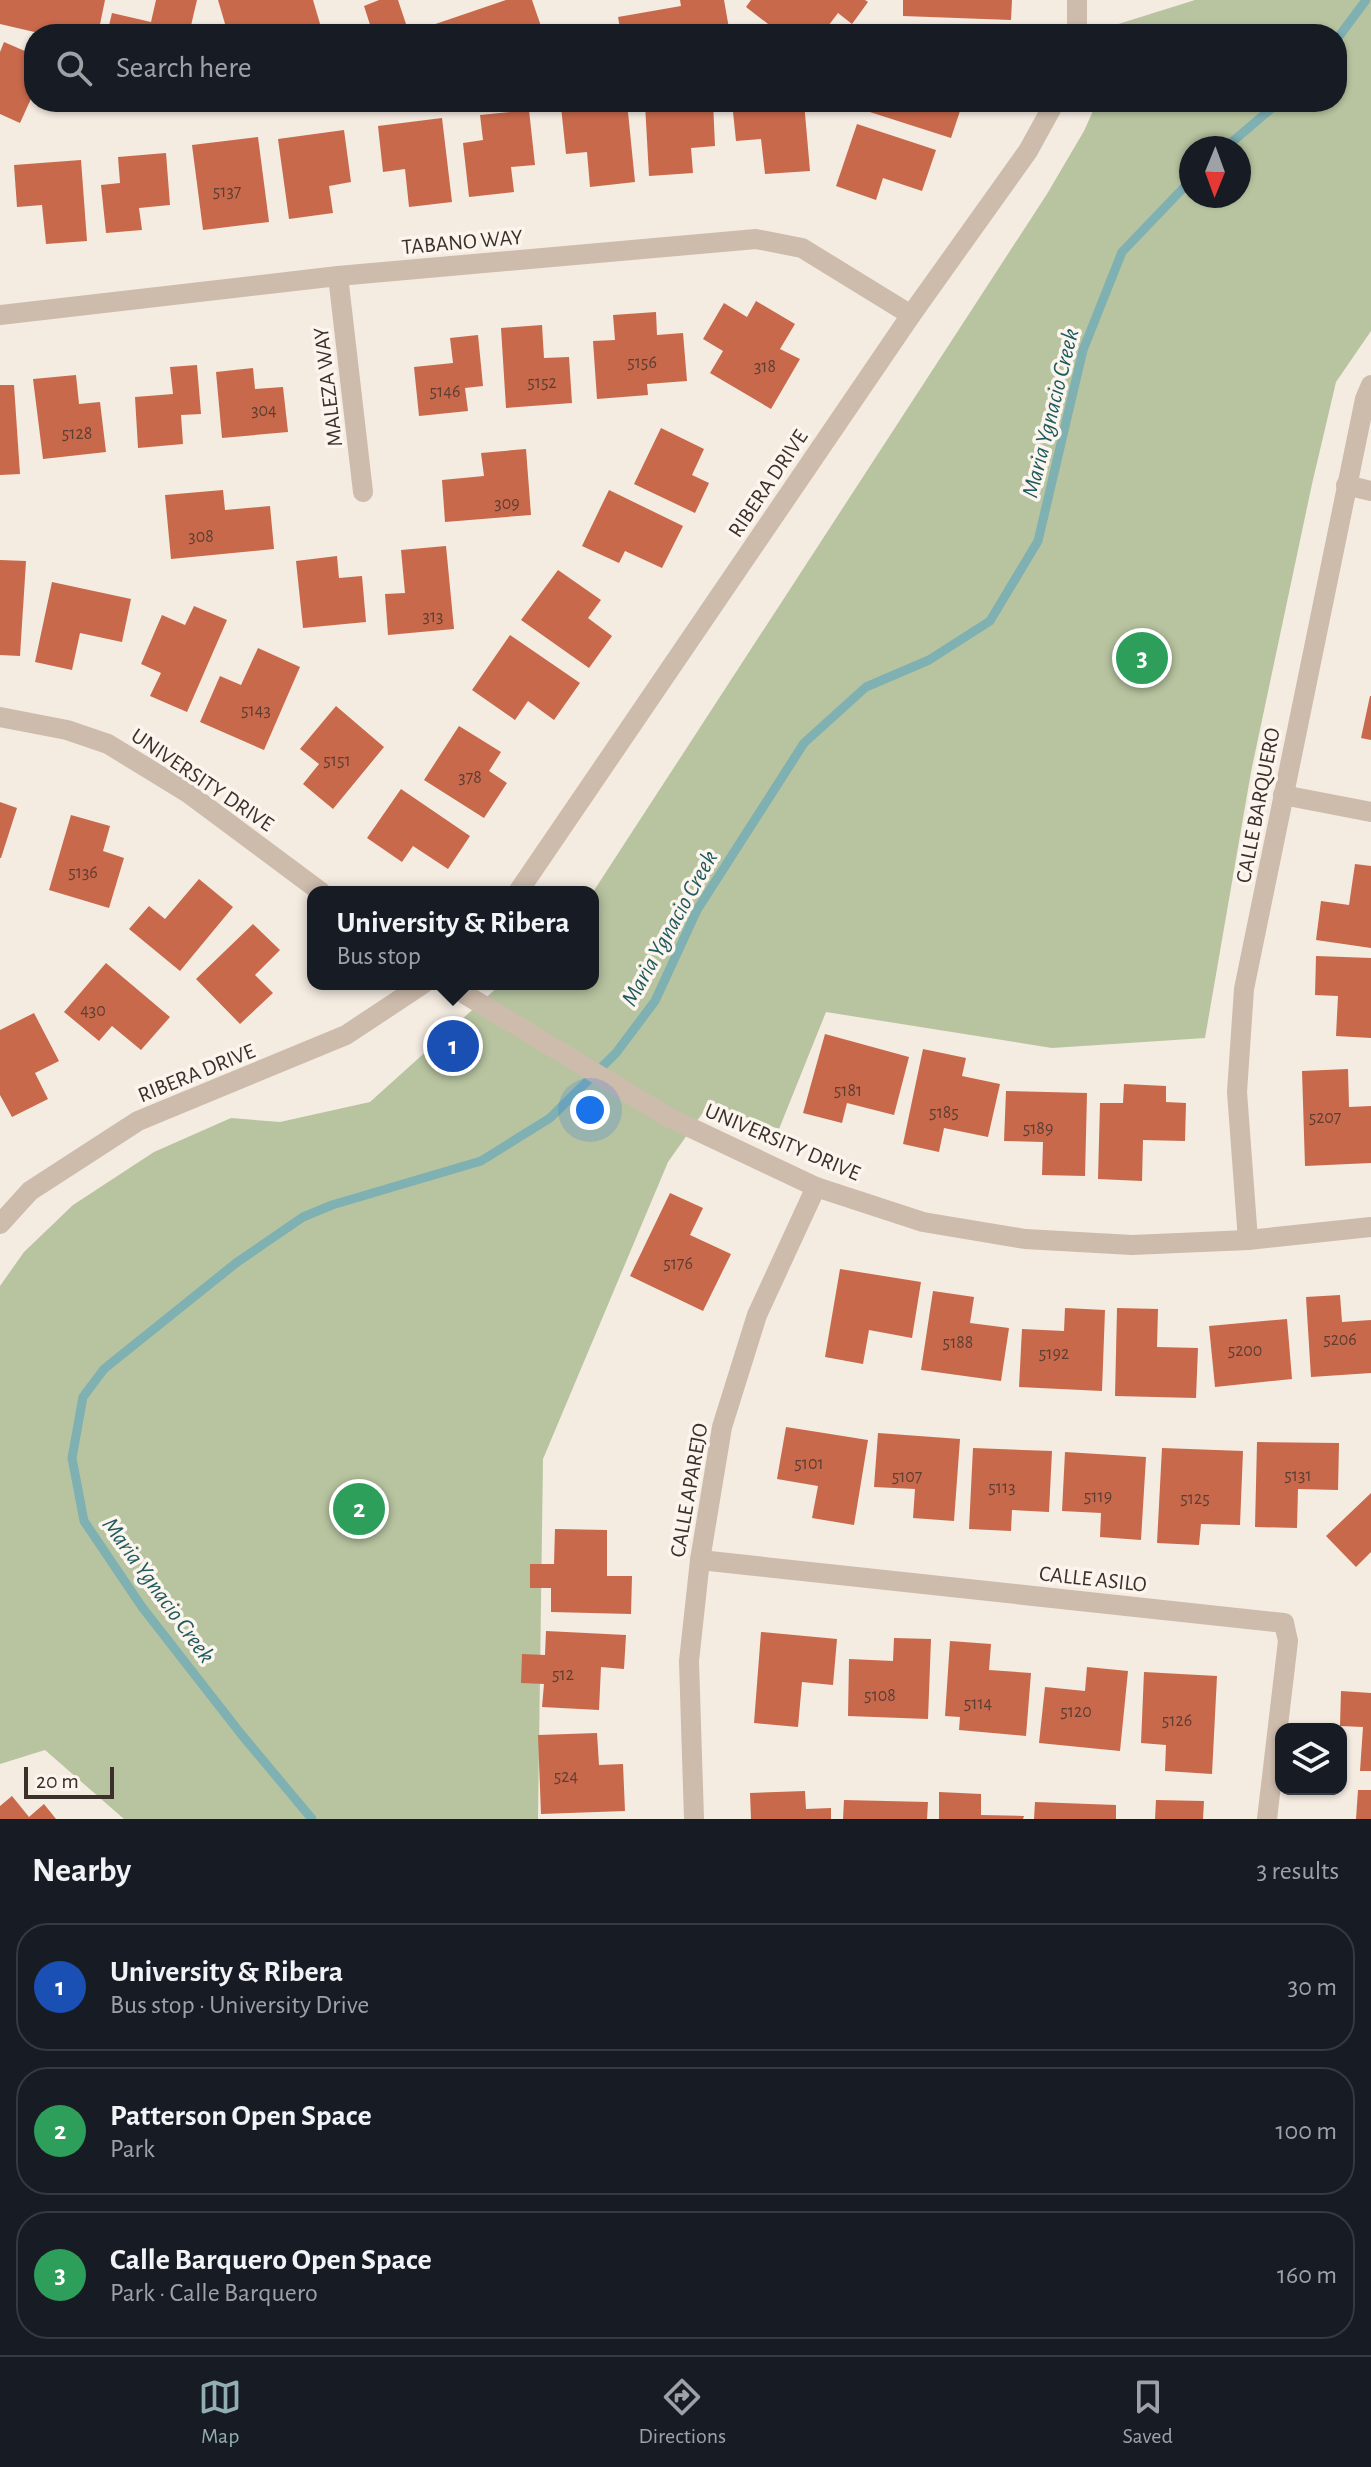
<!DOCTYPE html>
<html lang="en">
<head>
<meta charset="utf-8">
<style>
	body { margin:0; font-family:"Alegreya Sans",sans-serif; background:#20242c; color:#f1f3f6 }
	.controls { position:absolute; right:24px; bottom:24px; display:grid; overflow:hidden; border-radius:16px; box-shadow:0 2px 6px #0004 }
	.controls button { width:72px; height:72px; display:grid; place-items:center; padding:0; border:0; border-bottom:2px solid #363941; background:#171b24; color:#f1f3f6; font:40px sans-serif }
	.compass { position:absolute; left:1179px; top:136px; width:72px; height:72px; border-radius:50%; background:#171b24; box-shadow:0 2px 6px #0004; rotate:181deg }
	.scale { position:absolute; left:24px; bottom:20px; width:90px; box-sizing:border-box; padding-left:8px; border:4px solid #3b302b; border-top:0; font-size:22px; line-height:28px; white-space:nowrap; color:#3b302b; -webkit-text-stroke:6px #fbf5ee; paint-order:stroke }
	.you { position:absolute; left:590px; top:1110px; width:28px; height:28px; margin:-20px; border:6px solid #fff; border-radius:50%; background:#1a73e8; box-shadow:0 0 0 12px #1a73e833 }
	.badge { display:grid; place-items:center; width:52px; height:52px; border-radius:50%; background:#92aeb2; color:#fff; font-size:26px; font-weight:700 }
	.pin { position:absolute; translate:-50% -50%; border:4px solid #fff; box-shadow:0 2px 8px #0006 }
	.popup { position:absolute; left:307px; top:886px; width:292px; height:104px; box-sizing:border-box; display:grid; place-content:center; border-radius:16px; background:#171b24; filter:drop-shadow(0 2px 6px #0005); font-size:26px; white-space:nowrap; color:#9ea1a6 }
	.popup b { font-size:30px; color:#f1f3f6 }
	.popup::after { content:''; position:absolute; left:50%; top:100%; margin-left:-16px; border:16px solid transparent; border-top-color:#171b24 }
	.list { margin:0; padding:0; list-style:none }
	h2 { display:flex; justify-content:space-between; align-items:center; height:104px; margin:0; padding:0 32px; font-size:34px }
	h2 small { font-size:26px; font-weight:400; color:#9ea1a6 }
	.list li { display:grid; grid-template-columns:52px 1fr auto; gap:24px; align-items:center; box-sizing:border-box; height:128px; margin:0 16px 16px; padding:0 16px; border:2px solid #363941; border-radius:32px }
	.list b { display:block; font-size:30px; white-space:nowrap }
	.list p { margin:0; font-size:26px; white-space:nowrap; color:#9ea1a6 }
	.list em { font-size:26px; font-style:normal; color:#9ea1a6 }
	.icon { flex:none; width:44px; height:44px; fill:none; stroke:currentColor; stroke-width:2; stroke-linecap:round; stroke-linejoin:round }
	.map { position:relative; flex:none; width:1371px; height:1819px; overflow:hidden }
	.search { position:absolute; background:#171b24; box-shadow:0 2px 6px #0004; left:24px; right:24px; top:24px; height:88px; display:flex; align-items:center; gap:20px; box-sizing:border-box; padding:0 28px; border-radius:32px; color:#9ea1a6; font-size:30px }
	.sheet { height:536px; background:#171b24 }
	nav { display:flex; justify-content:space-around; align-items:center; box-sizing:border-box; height:112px; border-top:2px solid #363941; background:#171b24; font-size:22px; color:#9ea1a6 }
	nav a { display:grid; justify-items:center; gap:4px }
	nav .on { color:#92aeb2 }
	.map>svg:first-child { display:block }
	.green { fill:#b8c4a0; fill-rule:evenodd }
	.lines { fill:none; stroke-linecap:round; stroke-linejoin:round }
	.stream { stroke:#7fb0b2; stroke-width:9 }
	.building { fill:#c8694b }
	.minor { stroke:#cdbbac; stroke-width:20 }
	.labels { text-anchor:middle; stroke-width:7; stroke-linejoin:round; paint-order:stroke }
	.number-label { font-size:18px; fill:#5e3e33 }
	.street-label { font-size:22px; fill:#3b302b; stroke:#fbf5ee }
	.water-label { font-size:24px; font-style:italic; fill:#1f5a5e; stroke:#fbf5ee }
</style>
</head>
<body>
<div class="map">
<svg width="1371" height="1819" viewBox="0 0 1371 1819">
	<rect width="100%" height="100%" fill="#f4ebe1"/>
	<path class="green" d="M1195,0H1371V331L1336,382L1312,484L1251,772L1205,1038L1052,1048L826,1012L779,1129L709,1104L668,1162L543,1459L538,1819H124L45,1750L0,1764V1286L24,1252L73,1205L154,1152L231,1118L280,1122L370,1102L501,984H593V892L1047,194L1084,131L1097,102H1337V34H1111L1112,26ZM1191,148H1239V196H1191Z"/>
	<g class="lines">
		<g class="stream">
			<polyline points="1337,39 1366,0"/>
			<polyline points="1225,148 1279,102"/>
			<polyline points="312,1819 241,1734 142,1607 84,1521 72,1458 83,1397 104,1369 236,1263 303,1217 332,1205 481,1161 550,1118 616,1053 655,1001 697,910 804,743 866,687 929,660 990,621 1038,541 1083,350 1122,252 1191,180"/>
		</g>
	</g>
	<g class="building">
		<polygon points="0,0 105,0 98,34 43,34 0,24"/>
		<polygon points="156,0 197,0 189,34 107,34 112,13 151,22"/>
		<polygon points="218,0 313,0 323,34 228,34"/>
		<polygon points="379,0 398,0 409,33 506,0 532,0 543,32 535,34 373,34 364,6"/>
		<polygon points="680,0 724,0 730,34 621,34 618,17 681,6"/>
		<polygon points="751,0 865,0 868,2 852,24 838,13 822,34 808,25 800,34 781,34 746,7"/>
		<polygon points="903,0 1012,0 1011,20 903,16"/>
		<polygon points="4,42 34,55 34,92 20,123 0,114 0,52"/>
		<polygon points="608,102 627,102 635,182 590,187 587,152 566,154 561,107"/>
		<polygon points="713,102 715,146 691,148 693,173 649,176 645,104"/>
		<polygon points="732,102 804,102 810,171 765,174 761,139 736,141"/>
		<polygon points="853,102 963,102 951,138 851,106"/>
		<polygon points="529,110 535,165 511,167 514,192 469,197 463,143 483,140 480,115"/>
		<polygon points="442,118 452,202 409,207 405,169 383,172 378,126"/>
		<polygon points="857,124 936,150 922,191 883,178 876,200 836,186"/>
		<polygon points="344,130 351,182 329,186 333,213 289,219 278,139"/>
		<polygon points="258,137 269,222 203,230 192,145"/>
		<polygon points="166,153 170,205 139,208 142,230 106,233 101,185 120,183 118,157"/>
		<polygon points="81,160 87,241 46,244 42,205 17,207 14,165"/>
		<polygon points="756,301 795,324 780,349 800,359 771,409 710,373 723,351 703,339 724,303 747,317"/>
		<polygon points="656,312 657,335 683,333 687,381 647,384 648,395 597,399 593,341 615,340 613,315"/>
		<polygon points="542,325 544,358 569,357 572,403 506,408 501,328"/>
		<polygon points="478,335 483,386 465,388 468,411 419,416 414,367 453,363 450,338"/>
		<polygon points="197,365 201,414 181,415 183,444 138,448 135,397 173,394 170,367"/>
		<polygon points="253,368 255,389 283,387 288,432 222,438 216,372"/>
		<polygon points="76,375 79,404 100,402 106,452 43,459 33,379"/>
		<polygon points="0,385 14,385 20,474 0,475"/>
		<polygon points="661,428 704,449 692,475 709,483 695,513 634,484"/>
		<polygon points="526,449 531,515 445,522 442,480 484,476 481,453"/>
		<polygon points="223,490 225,510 270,506 274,549 171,559 165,495"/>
		<polygon points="609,490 683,526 662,568 625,551 619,563 582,546"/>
		<polygon points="446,546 454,629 388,635 385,594 405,593 401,550"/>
		<polygon points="337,556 339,578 362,576 366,622 303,628 296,561"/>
		<polygon points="0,560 26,561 20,656 0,655"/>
		<polygon points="558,570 601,600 588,618 612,636 589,668 521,620"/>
		<polygon points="52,582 131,599 122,642 80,633 72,670 35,662"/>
		<polygon points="194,606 227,620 187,712 150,696 161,673 141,664 162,615 185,625"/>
		<polygon points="510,635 580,683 554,720 528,701 515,720 472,690"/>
		<polygon points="258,648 300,667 264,750 200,722 220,676 241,685"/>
		<polygon points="1370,696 1371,696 1371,740 1361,738"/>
		<polygon points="336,706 384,747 333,809 303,784 319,764 300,749"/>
		<polygon points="459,726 501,752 489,771 507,783 484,818 424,780"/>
		<polygon points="401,789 470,836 448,869 413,846 402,862 367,838"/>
		<polygon points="0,802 17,808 1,858 0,858"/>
		<polygon points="71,815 110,826 103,851 124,858 109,908 49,890"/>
		<polygon points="1355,864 1371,866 1371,948 1316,940 1321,901 1349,905"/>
		<polygon points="199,879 233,907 180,971 129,929 149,906 165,919"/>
		<polygon points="253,924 280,950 255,975 273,993 240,1024 196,979"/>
		<polygon points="1316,956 1371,958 1371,1038 1336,1036 1338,996 1315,995"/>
		<polygon points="106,963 170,1017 141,1050 112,1026 99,1041 64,1012"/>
		<polygon points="34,1013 59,1061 35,1073 48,1099 12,1117 0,1095 0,1030"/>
		<polygon points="825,1034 909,1057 894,1115 847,1103 842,1123 803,1113"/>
		<polygon points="923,1049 966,1058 962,1076 1000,1084 988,1137 944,1128 939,1152 903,1144"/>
		<polygon points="1348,1069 1349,1107 1371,1106 1371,1163 1305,1166 1302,1071"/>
		<polygon points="1124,1084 1166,1086 1166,1102 1186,1103 1185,1141 1143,1140 1142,1181 1098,1179 1100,1103 1123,1103"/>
		<polygon points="1006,1091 1087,1093 1085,1176 1042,1175 1043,1142 1004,1141"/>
		<polygon points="670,1193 703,1208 690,1235 731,1254 703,1311 630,1276"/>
		<polygon points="840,1269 921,1282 912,1338 869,1330 863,1364 825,1357"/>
		<polygon points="933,1291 974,1297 970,1323 1009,1328 1001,1381 921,1370"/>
		<polygon points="1340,1295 1342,1322 1371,1320 1371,1373 1311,1377 1306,1297"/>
		<polygon points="1065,1308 1105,1310 1102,1391 1019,1387 1022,1329 1064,1331"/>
		<polygon points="1117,1308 1158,1309 1157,1347 1198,1348 1196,1398 1115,1396"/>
		<polygon points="1287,1319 1292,1379 1215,1387 1209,1326"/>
		<polygon points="786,1427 868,1440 854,1525 812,1518 818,1486 777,1479"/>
		<polygon points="878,1433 960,1439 954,1521 913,1518 915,1489 874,1487"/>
		<polygon points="1257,1442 1339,1443 1338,1490 1298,1489 1297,1528 1255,1527"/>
		<polygon points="973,1448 1052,1451 1049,1512 1012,1510 1011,1531 969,1529"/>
		<polygon points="1162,1448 1243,1451 1240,1525 1201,1524 1199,1545 1157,1543"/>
		<polygon points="1065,1452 1146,1457 1141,1540 1100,1537 1101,1513 1062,1511"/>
		<polygon points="1371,1493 1371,1552 1356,1567 1326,1536"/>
		<polygon points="555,1529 607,1530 607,1576 632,1576 631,1614 551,1612 551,1588 530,1588 530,1564 554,1564"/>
		<polygon points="546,1631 626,1635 624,1669 601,1667 599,1710 542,1707 544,1684 521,1683 522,1654 545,1655"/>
		<polygon points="761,1632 837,1639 833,1685 802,1682 798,1727 754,1723"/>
		<polygon points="894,1638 931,1639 928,1719 848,1716 849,1659 893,1661"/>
		<polygon points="950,1641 991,1644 989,1670 1031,1673 1026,1736 959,1730 960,1717 945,1716"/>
		<polygon points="1087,1667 1128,1671 1120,1751 1039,1743 1045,1687 1085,1691"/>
		<polygon points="1144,1672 1217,1676 1212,1774 1165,1771 1166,1745 1141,1743"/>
		<polygon points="1341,1691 1371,1693 1371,1771 1360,1771 1363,1727 1340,1726"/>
		<polygon points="597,1733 599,1765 623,1764 625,1811 541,1814 538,1735"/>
		<polygon points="1358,1790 1371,1790 1371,1819 1356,1819"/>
		<polygon points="805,1791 806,1809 831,1808 831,1819 751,1819 750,1793"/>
		<polygon points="939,1792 981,1794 981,1815 1024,1816 1023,1819 939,1819"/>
		<polygon points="12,1796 29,1817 44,1804 56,1819 0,1819 0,1806"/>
		<polygon points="844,1800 928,1802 927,1819 843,1819"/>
		<polygon points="1156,1800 1204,1801 1203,1819 1155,1819"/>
		<polygon points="1035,1802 1116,1805 1116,1819 1034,1819"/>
	</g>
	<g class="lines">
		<g class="minor">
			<polyline points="1077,0 1077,34"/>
			<polyline points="338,276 363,492"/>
			<polyline points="0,315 338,276 756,239 802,248 911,315"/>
			<polyline points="1346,485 1371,491"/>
			<polyline points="0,717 67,730 108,744 188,793 321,892"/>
			<polyline points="1283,795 1371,812"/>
			<polyline points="518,892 911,315 1028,151 1055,102"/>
			<polyline points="448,984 668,1117 816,1187 923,1222 1025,1239 1132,1245 1248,1240 1371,1227"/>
			<polyline points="0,1224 30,1191 138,1121 346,1035 423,984"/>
			<polyline points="1248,1240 1237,1092 1244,989 1365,399 1371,385"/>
			<polyline points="700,1560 1284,1623 1288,1641 1267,1819"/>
			<polyline points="694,1819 689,1661 700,1560 722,1427 757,1315 816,1187"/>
		</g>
	</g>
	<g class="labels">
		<g class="number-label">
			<text x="227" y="197">5137</text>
			<text x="642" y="368">5156</text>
			<text x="765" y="372">318</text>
			<text x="542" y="388">5152</text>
			<text x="445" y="397">5146</text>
			<text x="264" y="416">304</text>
			<text x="77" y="439">5128</text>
			<text x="507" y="509">309</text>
			<text x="201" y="542">308</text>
			<text x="433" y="622">313</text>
			<text x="256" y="716">5143</text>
			<text x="337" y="766">5151</text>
			<text x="470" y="783">378</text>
			<text x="83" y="878">5136</text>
			<text x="93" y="1016">430</text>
			<text x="848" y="1096">5181</text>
			<text x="944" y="1118">5185</text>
			<text x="1325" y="1123">5207</text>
			<text x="1038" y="1134">5189</text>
			<text x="678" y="1269">5176</text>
			<text x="1340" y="1345">5206</text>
			<text x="958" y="1348">5188</text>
			<text x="1245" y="1356">5200</text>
			<text x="1054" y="1359">5192</text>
			<text x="809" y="1469">5101</text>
			<text x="1298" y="1481">5131</text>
			<text x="907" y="1482">5107</text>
			<text x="1002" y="1493">5113</text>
			<text x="1098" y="1502">5119</text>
			<text x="1195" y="1504">5125</text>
			<text x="563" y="1680">512</text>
			<text x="880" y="1701">5108</text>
			<text x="978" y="1709">5114</text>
			<text x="1076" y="1717">5120</text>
			<text x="1177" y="1726">5126</text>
			<text x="566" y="1782">524</text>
		</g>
		<g class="street-label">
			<text transform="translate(462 241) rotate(-5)" y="8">TABANO WAY</text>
			<text transform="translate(327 387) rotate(-97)" y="8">MALEZA WAY</text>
			<text transform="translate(767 483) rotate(-56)" y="8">RIBERA DRIVE</text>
			<text transform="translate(203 779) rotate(34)" y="8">UNIVERSITY DRIVE</text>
			<text transform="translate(1257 805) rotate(-79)" y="8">CALLE BARQUERO</text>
			<text transform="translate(196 1072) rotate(-22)" y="8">RIBERA DRIVE</text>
			<text transform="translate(783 1141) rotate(23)" y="8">UNIVERSITY DRIVE</text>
			<text transform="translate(688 1490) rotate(-80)" y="8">CALLE APAREJO</text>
			<text transform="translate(1093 1578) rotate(6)" y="8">CALLE ASILO</text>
		</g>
		<g class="water-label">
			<text transform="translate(1050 413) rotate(-76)" y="8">Maria Ygnacio Creek</text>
			<text transform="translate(669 928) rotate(-61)" y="8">Maria Ygnacio Creek</text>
			<text transform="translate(159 1590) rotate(54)" y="8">Maria Ygnacio Creek</text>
		</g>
	</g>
</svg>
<div class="controls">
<button><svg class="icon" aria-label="layers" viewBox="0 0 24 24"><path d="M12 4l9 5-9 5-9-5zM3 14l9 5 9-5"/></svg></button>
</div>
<svg class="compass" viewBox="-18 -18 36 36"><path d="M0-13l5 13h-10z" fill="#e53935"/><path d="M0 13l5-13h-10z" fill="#9ea1a6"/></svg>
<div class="scale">20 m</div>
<div class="you"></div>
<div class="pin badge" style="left:453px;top:1046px;background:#1a4fb4">1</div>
<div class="popup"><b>University &amp; Ribera</b>Bus stop</div>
<div class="pin badge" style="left:359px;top:1509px;background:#2e9e5b">2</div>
<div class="pin badge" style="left:1142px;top:658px;background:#2e9e5b">3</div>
<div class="search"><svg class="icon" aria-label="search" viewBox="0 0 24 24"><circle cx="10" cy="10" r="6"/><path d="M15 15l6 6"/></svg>Search here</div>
</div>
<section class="sheet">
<h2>Nearby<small>3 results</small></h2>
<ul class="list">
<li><span class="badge" style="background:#1a4fb4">1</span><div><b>University &amp; Ribera</b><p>Bus stop · University Drive</p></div><em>30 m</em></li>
<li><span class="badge" style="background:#2e9e5b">2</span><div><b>Patterson Open Space</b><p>Park</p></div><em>100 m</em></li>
<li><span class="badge" style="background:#2e9e5b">3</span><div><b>Calle Barquero Open Space</b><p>Park · Calle Barquero</p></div><em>160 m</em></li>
</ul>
</section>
<nav>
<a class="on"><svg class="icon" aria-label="map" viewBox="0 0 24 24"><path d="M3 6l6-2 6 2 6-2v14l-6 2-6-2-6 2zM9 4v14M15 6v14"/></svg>Map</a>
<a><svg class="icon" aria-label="directions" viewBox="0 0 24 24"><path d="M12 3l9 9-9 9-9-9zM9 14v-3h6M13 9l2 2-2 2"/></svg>Directions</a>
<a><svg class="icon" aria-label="saved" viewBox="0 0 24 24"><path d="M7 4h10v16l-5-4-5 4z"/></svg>Saved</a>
</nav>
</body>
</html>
